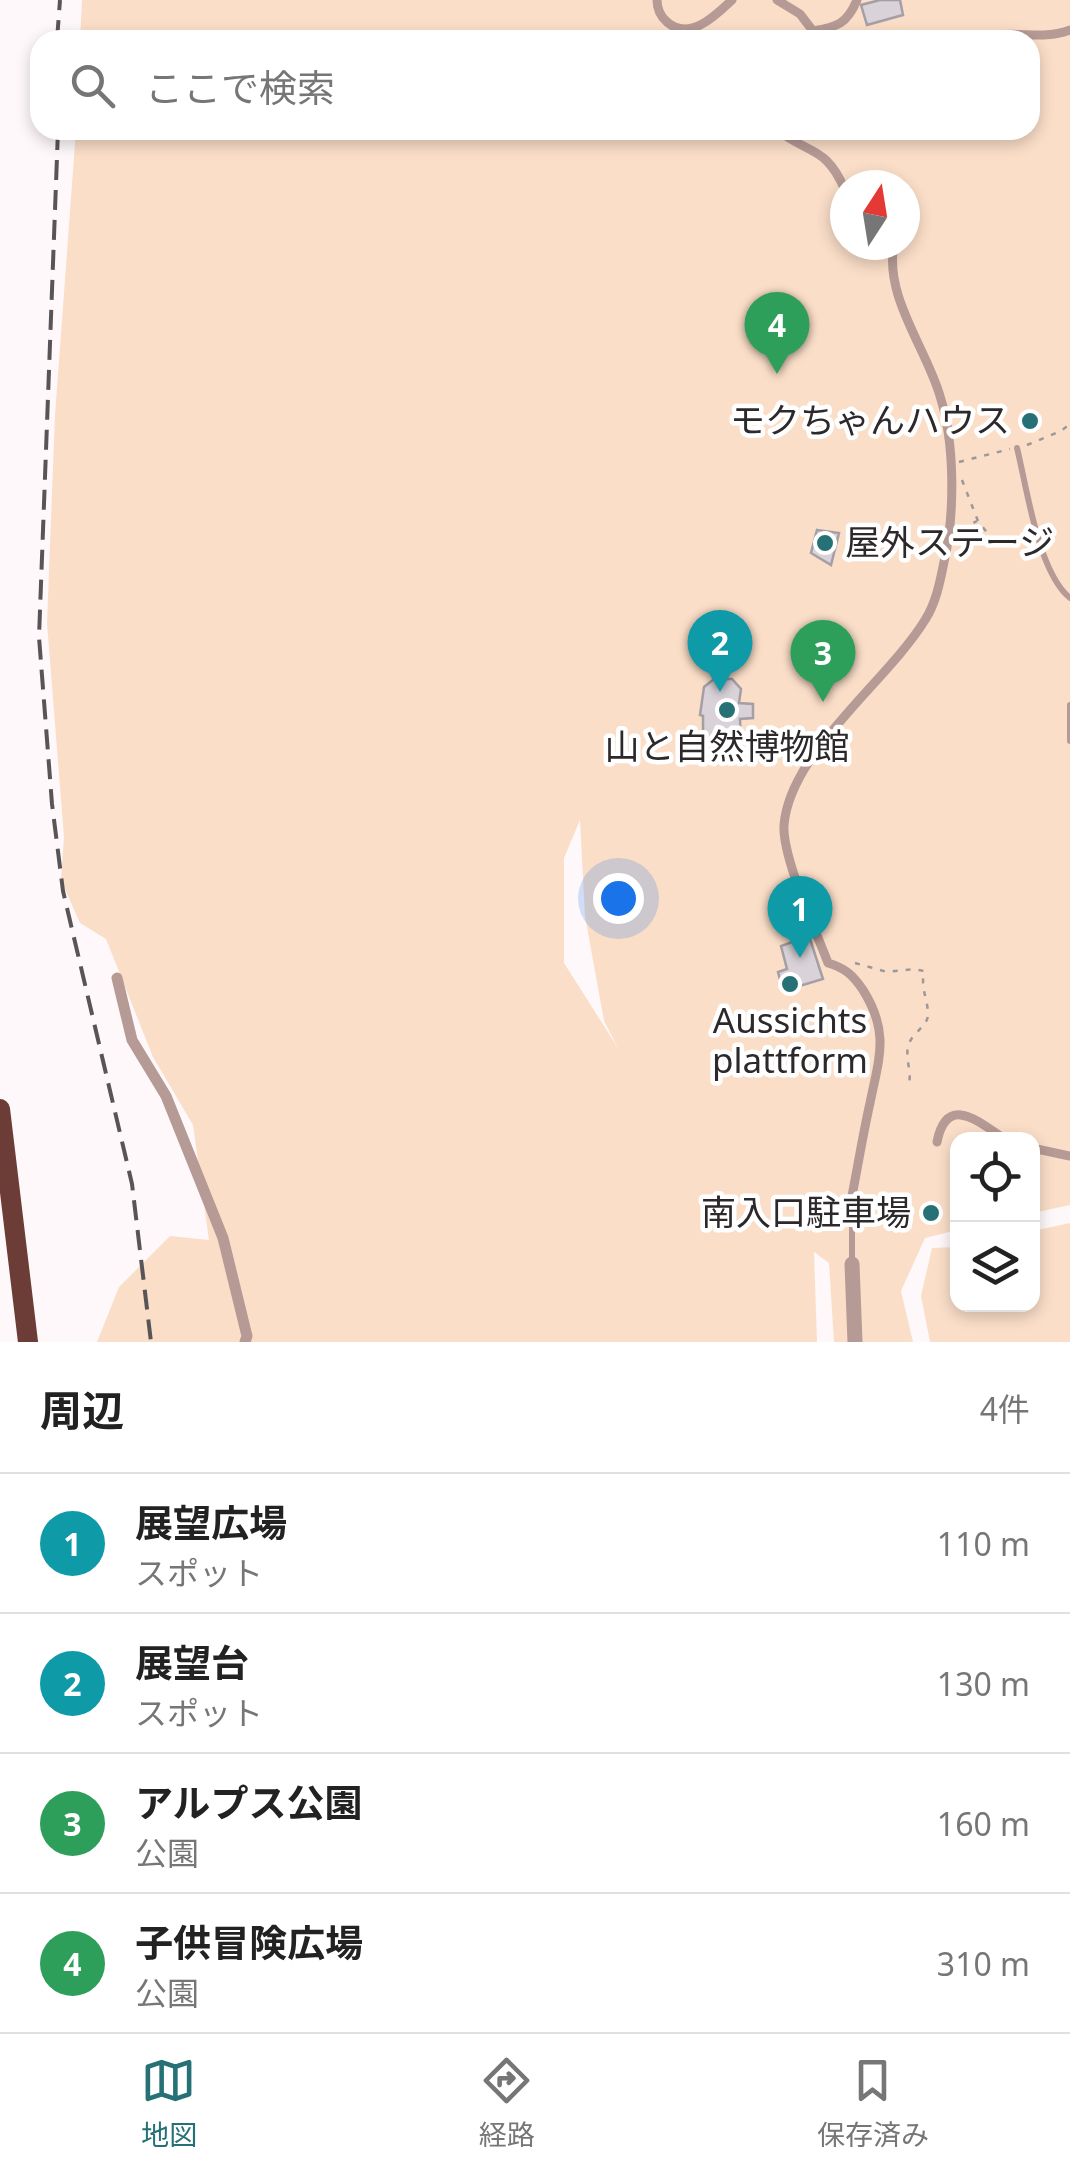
<!DOCTYPE html>
<html lang="ja">
<head>
<meta charset="utf-8">
<style>
	body { margin:0; font-family:"Noto Sans","Noto Sans JP",sans-serif; background:#f6f6f6; color:#222 }
	.controls { position:absolute; right:30px; bottom:30px; display:grid; overflow:hidden; border-radius:20px; box-shadow:0 5px 15px #0003 }
	.controls button { width:90px; height:90px; display:grid; place-items:center; padding:0; border:0; border-bottom:2px solid #e0e0e0; background:#fff; color:#222; font:50px sans-serif }
	.compass { position:absolute; left:830px; top:170px; width:90px; height:90px; border-radius:50%; background:#fff; box-shadow:0 5px 15px #0003; rotate:12deg }
	.you { position:absolute; left:618px; top:898px; width:35px; height:35px; margin:-25px; border:8px solid #fff; border-radius:50%; background:#1a73e8; box-shadow:0 0 0 15px #1a73e833 }
	.badge { display:grid; place-items:center; width:65px; height:65px; border-radius:50%; background:#267176; color:#fff; font-size:32px; font-weight:700 }
	.pin { position:absolute; translate:-50% -82px; filter:drop-shadow(0 2px 5px #0008) }
	.pin::after { content:''; position:absolute; top:52px; width:35px; height:30px; background:inherit; clip-path:polygon(0 0,100% 0,50% 100%) }
	.list { margin:0; padding:0; list-style:none }
	h2 { display:flex; justify-content:space-between; align-items:center; height:130px; margin:0; padding:0 40px; font-size:42px }
	h2 small { font-size:32px; font-weight:400; color:#767676 }
	.list li { display:grid; grid-template-columns:65px 1fr auto; gap:30px; align-items:center; box-sizing:border-box; height:140px; padding:0 40px; border-top:2px solid #e0e0e0 }
	.list b { display:block; font-size:38px; white-space:nowrap }
	.list p { margin:0; font-size:32px; white-space:nowrap; color:#767676 }
	.list em { font-size:32px; font-style:normal; color:#767676 }
	.icon { flex:none; width:55px; height:55px; fill:none; stroke:currentColor; stroke-width:2; stroke-linecap:round; stroke-linejoin:round }
	.map { position:relative; flex:none; width:1070px; height:1342px; overflow:hidden }
	.search { position:absolute; background:#fff; box-shadow:0 5px 15px #0003; left:30px; right:30px; top:30px; height:110px; display:flex; align-items:center; gap:25px; box-sizing:border-box; padding:0 35px; border-radius:30px; color:#767676; font-size:38px }
	.sheet { height:690px; background:#fff }
	nav { display:flex; justify-content:space-around; align-items:center; box-sizing:border-box; height:140px; border-top:2px solid #e0e0e0; background:#fff; font-size:28px; color:#767676 }
	nav a { display:grid; justify-items:center; gap:5px }
	nav .on { color:#267176 }
	.map>svg:first-child { display:block }
	.green { fill:#fadec8; fill-rule:evenodd }
	.building { fill:#d9d2d8; stroke:#a59fa5; stroke-width:2.5 }
	.lines { fill:none; stroke-linecap:round; stroke-linejoin:round }
	.path { stroke:#9c9799; stroke-width:2.5; stroke-dasharray:5 8; stroke-linecap:butt }
	.service { stroke:#b59a95; stroke-width:6 }
	.pedestrian { stroke:#b59a95; stroke-width:9 }
	.minor { stroke:#b59a95; stroke-width:11 }
	.tertiary { stroke:#b59a95; stroke-width:15 }
	.trunk { stroke:#6c3d36; stroke-width:20 }
	.rail { stroke:#595556; stroke-width:4; stroke-dasharray:20 10; stroke-linecap:butt }
	.poi-dot { fill:#267176; stroke:#fff; stroke-width:4 }
	.labels { text-anchor:middle; stroke-width:9; stroke-linejoin:round; paint-order:stroke }
	.poi-label { font-size:35px; fill:#2d292a; stroke:#fff; text-anchor:end }
</style>
</head>
<body>
<div class="map">
<svg width="1070" height="1342" viewBox="0 0 1070 1342">
	<rect width="100%" height="100%" fill="#fef8fa"/>
	<g class="green">
		<path d="M82,0H1070V1205L1033,1213L1032,1140H958L957,1230L925,1238L901,1291L913,1342H834L829,1263L814,1252L817,1342H97L119,1287L170,1236L209,1240L193,1125L153,1057L106,939L80,923L61,880L64,837L47,623L55,415L76,130H1030V40H80ZM845,185H905V245H845ZM580,820L585,916L604,1021L618,1048L564,963V858Z"/>
		<polygon points="1070,1223 1070,1342 930,1342 921,1296 932,1248 957,1247 958,1304 1032,1304 1033,1231"/>
	</g>
	<g class="building">
		<polygon points="880,0 900,0 903,15 867,25 861,5"/>
		<polygon points="817,530 839,533 831,565 811,553"/>
		<polygon points="714,679 732,679 741,689 739,703 753,704 753,718 740,719 741,750 703,750 703,716 700,715 704,687"/>
		<polygon points="809,936 823,979 783,991 778,972 787,969 781,946"/>
	</g>
	<g class="lines">
		<g class="path">
			<polyline points="1027,445 1061,431 1070,424"/>
			<polyline points="959,462 1010,449"/>
			<polyline points="962,480 978,521 992,539"/>
			<polyline points="962,529 977,521"/>
			<path d="M855,963L887,972L914,969L924,971C921,988 926,995 928,1011C930,1026 913,1031 909,1044C904,1057 912,1070 909,1084"/>
		</g>
		<g class="service">
			<path d="M1017,448C1027,488 1038,572 1070,598"/>
			<polyline points="1070,705 1070,741"/>
			<polyline points="852,1264 852,1196"/>
		</g>
		<g class="pedestrian">
			<path d="M657,0C657,9 660,16 667,22C690,42 716,15 732,0"/>
			<polyline points="777,0 800,14 813,31 810,40"/>
			<path d="M813,31C837,27 847,24 857,0"/>
			<path d="M981,40C1009,27 1038,42 1070,30"/>
			<path d="M777,130C810,155 826,146 845,190"/>
			<polyline points="905,202 905,215"/>
			<path d="M937,1142C947,1092 980,1123 1006,1140"/>
			<polyline points="1032,1148 1070,1156"/>
			<path d="M852,1196C858,1165 863,1134 870,1103C879,1058 890,1033 863,990C853,975 845,968 828,963C816,931 782,857 784,825C790,752 887,682 925,620C936,603 940,582 944,562C955,514 955,443 940,396C926,348 884,296 894,245"/>
		</g>
		<polyline class="minor" points="117,978 132,1040 166,1096 223,1238 247,1336 245,1342"/>
		<polyline class="tertiary" points="852,1264 855,1342"/>
		<polyline class="trunk" points="0,1109 28,1342"/>
		<g class="rail">
			<polyline points="57,40 60,0"/>
			<polyline points="58,130 39,637 52,804 63,891 132,1184 151,1342"/>
		</g>
	</g>
	<g class="poi-dot">
		<circle cx="1030" cy="421" r="10"/>
		<circle cx="825" cy="543" r="10"/>
		<circle cx="727" cy="710" r="10"/>
		<circle cx="790" cy="984" r="10"/>
		<circle cx="931" cy="1213" r="10"/>
	</g>
	<g class="labels">
		<g class="poi-label">
			<text x="1010" y="433">モクちゃんハウス</text>
			<text x="845" y="555" text-anchor="start">屋外ステージ</text>
			<text x="727" y="759" text-anchor="middle">山と自然博物館</text>
			<text x="790" y="1033" text-anchor="middle">Aussichts<tspan x="790" dy="40">plattform</tspan></text>
			<text x="911" y="1225">南入口駐車場</text>
		</g>
	</g>
</svg>
<div class="controls">
<button><svg class="icon" aria-label="locate" viewBox="0 0 24 24"><circle cx="12" cy="12" r="6"/><path d="M12 2v4M12 18v4M2 12h4M18 12h4"/></svg></button>
<button><svg class="icon" aria-label="layers" viewBox="0 0 24 24"><path d="M12 4l9 5-9 5-9-5zM3 14l9 5 9-5"/></svg></button>
</div>
<svg class="compass" viewBox="-18 -18 36 36"><path d="M0-13l5 13h-10z" fill="#e53935"/><path d="M0 13l5-13h-10z" fill="#767676"/></svg>
<div class="you"></div>
<div class="pin badge" style="left:800px;top:958px;background:#0f9aa8">1</div>
<div class="pin badge" style="left:720px;top:692px;background:#0f9aa8">2</div>
<div class="pin badge" style="left:823px;top:702px;background:#2e9e5b">3</div>
<div class="pin badge" style="left:777px;top:374px;background:#2e9e5b">4</div>
<div class="search"><svg class="icon" aria-label="search" viewBox="0 0 24 24"><circle cx="10" cy="10" r="6"/><path d="M15 15l6 6"/></svg>ここで検索</div>
</div>
<section class="sheet">
<h2>周辺<small>4件</small></h2>
<ul class="list">
<li><span class="badge" style="background:#0f9aa8">1</span><div><b>展望広場</b><p>スポット</p></div><em>110 m</em></li>
<li><span class="badge" style="background:#0f9aa8">2</span><div><b>展望台</b><p>スポット</p></div><em>130 m</em></li>
<li><span class="badge" style="background:#2e9e5b">3</span><div><b>アルプス公園</b><p>公園</p></div><em>160 m</em></li>
<li><span class="badge" style="background:#2e9e5b">4</span><div><b>子供冒険広場</b><p>公園</p></div><em>310 m</em></li>
</ul>
</section>
<nav>
<a class="on"><svg class="icon" aria-label="map" viewBox="0 0 24 24"><path d="M3 6l6-2 6 2 6-2v14l-6 2-6-2-6 2zM9 4v14M15 6v14"/></svg>地図</a>
<a><svg class="icon" aria-label="directions" viewBox="0 0 24 24"><path d="M12 3l9 9-9 9-9-9zM9 14v-3h6M13 9l2 2-2 2"/></svg>経路</a>
<a><svg class="icon" aria-label="saved" viewBox="0 0 24 24"><path d="M7 4h10v16l-5-4-5 4z"/></svg>保存済み</a>
</nav>
</body>
</html>
